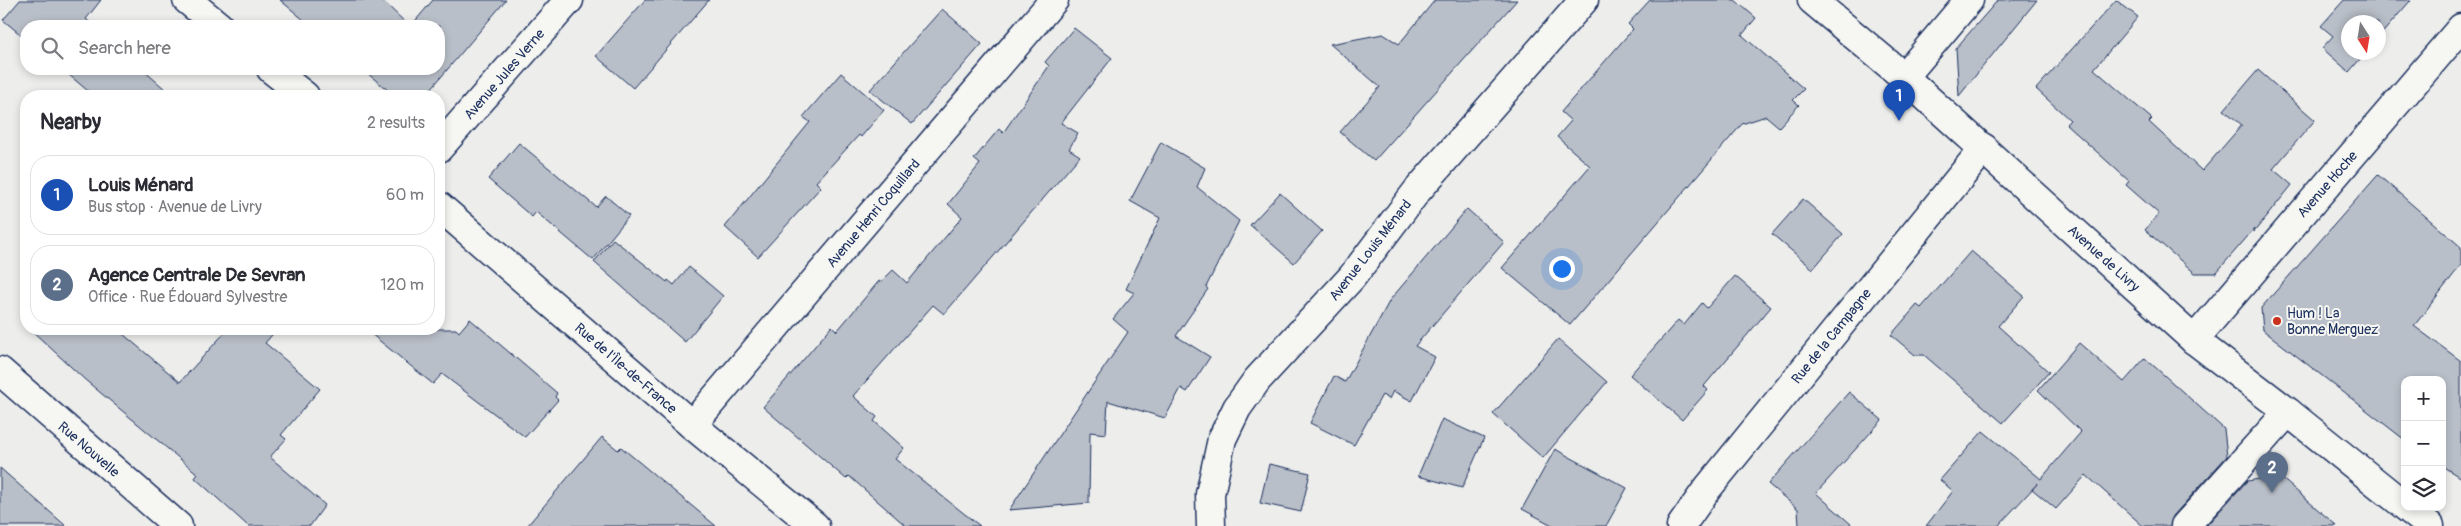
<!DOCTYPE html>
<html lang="en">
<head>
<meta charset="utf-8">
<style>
	body { margin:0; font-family:Pangolin,sans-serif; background:#f7f7f7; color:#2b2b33 }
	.controls { position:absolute; right:15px; bottom:15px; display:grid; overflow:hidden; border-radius:10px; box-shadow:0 2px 8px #0003 }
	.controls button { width:45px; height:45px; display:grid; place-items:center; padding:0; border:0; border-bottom:1px solid #e1e1e2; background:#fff; color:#2b2b33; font:25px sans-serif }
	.compass { position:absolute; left:2341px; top:15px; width:45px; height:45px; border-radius:50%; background:#fff; box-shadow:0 2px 8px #0003; rotate:168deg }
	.you { position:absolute; left:1561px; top:268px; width:18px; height:18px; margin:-12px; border:4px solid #fff; border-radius:50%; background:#1a73e8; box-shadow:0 0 0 8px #1a73e833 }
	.badge { display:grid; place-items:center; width:32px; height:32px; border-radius:50%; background:#c8321e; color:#fff; font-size:16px; font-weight:700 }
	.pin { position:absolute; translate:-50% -41px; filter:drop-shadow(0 1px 2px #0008) }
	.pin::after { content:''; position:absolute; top:26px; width:18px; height:15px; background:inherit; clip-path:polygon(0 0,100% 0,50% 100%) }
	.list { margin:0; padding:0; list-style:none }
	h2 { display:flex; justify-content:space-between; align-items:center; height:65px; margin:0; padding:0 20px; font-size:21px }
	h2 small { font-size:16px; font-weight:400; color:#7c7c81 }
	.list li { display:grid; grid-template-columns:32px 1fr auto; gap:15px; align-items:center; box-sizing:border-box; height:80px; margin:0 10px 10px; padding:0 10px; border:1px solid #e1e1e2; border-radius:20px }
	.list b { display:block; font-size:19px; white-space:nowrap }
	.list p { margin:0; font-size:16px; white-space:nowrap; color:#7c7c81 }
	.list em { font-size:16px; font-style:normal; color:#7c7c81 }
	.icon { flex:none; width:28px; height:28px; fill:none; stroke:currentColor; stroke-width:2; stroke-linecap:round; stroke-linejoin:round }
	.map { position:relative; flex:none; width:2461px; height:526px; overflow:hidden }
	.search { position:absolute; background:#fff; box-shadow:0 2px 8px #0003; left:20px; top:20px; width:425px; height:55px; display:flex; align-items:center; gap:12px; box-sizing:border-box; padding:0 18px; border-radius:20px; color:#7c7c81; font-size:19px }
	.panel { position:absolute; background:#fff; box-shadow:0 2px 8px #0003; left:20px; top:90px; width:425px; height:245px; border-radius:20px }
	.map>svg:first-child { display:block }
	.building { fill:#b9bfc8; stroke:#1b2f5e }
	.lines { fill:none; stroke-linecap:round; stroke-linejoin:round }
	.minor-casing { stroke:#1b2f5e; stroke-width:31 }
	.minor { stroke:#f6f6f2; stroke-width:28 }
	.poi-dot { fill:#c8321e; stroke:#f6f6f2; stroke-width:2 }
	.labels { text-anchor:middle; stroke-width:4; stroke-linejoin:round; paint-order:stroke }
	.street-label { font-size:14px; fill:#1b2f5e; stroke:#f6f6f2 }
	.poi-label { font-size:14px; fill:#1b2f5e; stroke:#f6f6f2; text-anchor:start }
</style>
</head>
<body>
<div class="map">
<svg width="2461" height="526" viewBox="0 0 2461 526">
	<rect width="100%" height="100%" fill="#edeeec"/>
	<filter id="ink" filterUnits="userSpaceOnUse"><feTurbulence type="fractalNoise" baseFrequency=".02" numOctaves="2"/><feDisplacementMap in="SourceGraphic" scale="10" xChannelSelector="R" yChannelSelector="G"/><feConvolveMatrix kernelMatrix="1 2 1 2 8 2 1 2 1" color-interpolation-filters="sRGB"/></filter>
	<g filter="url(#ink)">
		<g class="building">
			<polygon points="20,0 101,0 86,19 94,26 26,26 26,39 3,20"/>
			<polygon points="280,0 382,0 409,26 311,26"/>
			<polygon points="433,0 506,0 425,96 395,96 362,69 439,69 439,26 411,26"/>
			<polygon points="645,0 709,0 633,88 596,56"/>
			<polygon points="1435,0 1517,0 1374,161 1340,132 1380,87 1330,44 1383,34 1399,44"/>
			<polygon points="1650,0 1735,0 1756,18 1742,35 1804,89 1793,100 1799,105 1779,127 1766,116 1742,124 1570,325 1502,268 1590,166 1557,137 1571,121 1561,112 1633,29 1628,24"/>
			<polygon points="1998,0 2037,0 1959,96 1956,48"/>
			<polygon points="2116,0 2138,17 2094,69 2152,119 2149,122 2202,171 2242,125 2224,110 2258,70 2315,120 2273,169 2292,185 2254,232 2254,229 2216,273 2195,273 2145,230 2159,214 2126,185 2129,181 2066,124 2070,120 2036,89"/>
			<polygon points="2344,0 2411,0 2378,38 2378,22 2348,22 2348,52 2366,52 2349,72 2322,48 2333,36 2321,26"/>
			<polygon points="942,9 982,44 912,124 870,90"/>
			<polygon points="1074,28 1112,58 1061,123 1078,133 1069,149 1080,156 944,314 933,305 853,396 877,417 874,421 904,448 895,459 980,526 906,526 849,476 846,479 763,407 832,326 837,331 879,281 881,282 893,270 907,283 962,217 948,204 980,164 974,159 999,129 1003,133 1049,66 1045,62"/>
			<polygon points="62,69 142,69 173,96 94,96"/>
			<polygon points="841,73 884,110 861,137 859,135 816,182 821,187 758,257 725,227 810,122 803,117"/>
			<polygon points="1161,142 1205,168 1197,187 1239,221 1206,287 1208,289 1176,336 1210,357 1187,392 1181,388 1165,418 1108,401 1106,434 1090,432 1089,503 1009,510 1128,332 1113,319 1134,293 1126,289 1160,218 1130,201"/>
			<polygon points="519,143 596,207 606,196 629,216 593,260 536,212 532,217 488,179"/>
			<polygon points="2378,175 2461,247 2461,265 2414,326 2461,361 2461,478 2442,466 2442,380 2405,380 2405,440 2263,330 2261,308"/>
			<polygon points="1280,193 1322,231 1294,263 1250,225"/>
			<polygon points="1803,199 1843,234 1813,269 1772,234"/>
			<polygon points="1467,209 1504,242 1415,346 1435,357 1412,401 1393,391 1389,399 1382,395 1354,445 1310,423 1334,376 1345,382 1390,300"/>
			<polygon points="613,239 667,282 668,280 674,285 689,267 723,296 685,342 594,262"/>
			<polygon points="1971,251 2024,296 1998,326 2049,372 2003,423 1924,355 1915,355 1891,335 1917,305 1921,308"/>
			<polygon points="1735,276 1771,307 1704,386 1708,390 1682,420 1630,375 1678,320 1684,325 1702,303 1707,308"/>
			<polygon points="470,319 557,393 555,397 558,400 525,437 442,374 433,384 365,329 456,329 459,332"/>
			<polygon points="30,329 117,329 180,382 228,329 277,329 265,343 320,389 281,435 286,439 270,457 325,505 310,526 248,526 195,478 198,474 84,379"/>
			<polygon points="1558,339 1607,382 1543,458 1493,414"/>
			<polygon points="2079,343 2124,382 2145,358 2224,429 2227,456 2173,516 2170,526 2143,526 2086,475 2056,509 2032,489 2038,483 1998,526 1926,526 1953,491 1940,480 1983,431 2041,479 2081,432 2038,390"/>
			<polygon points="1849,392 1882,420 1816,493 1853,526 1799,526 1798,509 1768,484"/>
			<polygon points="1442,419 1484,438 1462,488 1418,476"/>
			<polygon points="602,437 618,450 621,447 716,526 527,526"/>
			<polygon points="1555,449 1627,488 1606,526 1554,526 1522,509"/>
			<polygon points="1269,464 1310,473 1301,512 1260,503"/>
			<polygon points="0,468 66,526 0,526"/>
			<polygon points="2279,476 2337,526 2206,526 2247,481"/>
		</g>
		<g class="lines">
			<defs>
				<g id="minor">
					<polyline points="187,0 219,26"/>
					<polyline points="1812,0 1904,77 2194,340 2288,412 2405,506"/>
					<polyline points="271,69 305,96"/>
					<polyline points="1904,77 1969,0"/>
					<polyline points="439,148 569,0"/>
					<polyline points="439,206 692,425 815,526"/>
					<polyline points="2194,340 2461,28"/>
					<polyline points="0,371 178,526"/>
					<polyline points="692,425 1054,0"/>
					<polyline points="2406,507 2430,526"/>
					<polyline points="1211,526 1210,494 1222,439 1237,408 1257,380 1352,277 1417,191 1584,0"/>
					<polyline points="1681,526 1707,489 1984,148"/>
					<polyline points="2185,526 2288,412"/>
				</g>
			</defs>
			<use href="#minor" class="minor-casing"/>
			<use href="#minor" class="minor"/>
		</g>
	</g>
	<circle class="poi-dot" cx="2277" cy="321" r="5"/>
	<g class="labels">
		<g class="street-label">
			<text transform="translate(504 74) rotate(-49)" y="5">Avenue Jules Verne</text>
			<text transform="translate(2327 184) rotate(-49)" y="5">Avenue Hoche</text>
			<text transform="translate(873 213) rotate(-50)" y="5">Avenue Henri Coquillard</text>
			<text transform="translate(1370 250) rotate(-52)" y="5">Avenue Louis Ménard</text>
			<text transform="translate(2104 258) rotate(42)" y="5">Avenue de Livry</text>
			<text transform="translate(1831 336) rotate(-51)" y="5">Rue de la Campagne</text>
			<text transform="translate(626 368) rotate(41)" y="5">Rue de l'Île-de-France</text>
			<text transform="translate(89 449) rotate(41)" y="5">Rue Nouvelle</text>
		</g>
		<g class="poi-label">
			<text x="2287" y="318">Hum ! La<tspan x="2287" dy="16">Bonne Merguez</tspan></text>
		</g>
	</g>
</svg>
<div class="controls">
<button>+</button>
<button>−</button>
<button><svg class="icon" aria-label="layers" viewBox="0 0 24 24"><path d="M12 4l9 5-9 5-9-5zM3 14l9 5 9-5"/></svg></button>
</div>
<svg class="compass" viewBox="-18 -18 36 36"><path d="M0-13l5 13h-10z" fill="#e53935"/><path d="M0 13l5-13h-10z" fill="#7c7c81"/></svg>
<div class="you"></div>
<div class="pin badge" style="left:1899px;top:121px;background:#1a4fb4">1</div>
<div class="pin badge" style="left:2272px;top:493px;background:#5c6f8a">2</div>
<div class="search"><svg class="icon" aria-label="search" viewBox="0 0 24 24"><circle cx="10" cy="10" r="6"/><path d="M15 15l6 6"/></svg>Search here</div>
<section class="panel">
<h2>Nearby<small>2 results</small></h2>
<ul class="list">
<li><span class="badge" style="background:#1a4fb4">1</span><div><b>Louis Ménard</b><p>Bus stop · Avenue de Livry</p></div><em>60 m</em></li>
<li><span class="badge" style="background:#5c6f8a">2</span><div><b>Agence Centrale De Sevran</b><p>Office · Rue Édouard Sylvestre</p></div><em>120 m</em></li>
</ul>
</section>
</div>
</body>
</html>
